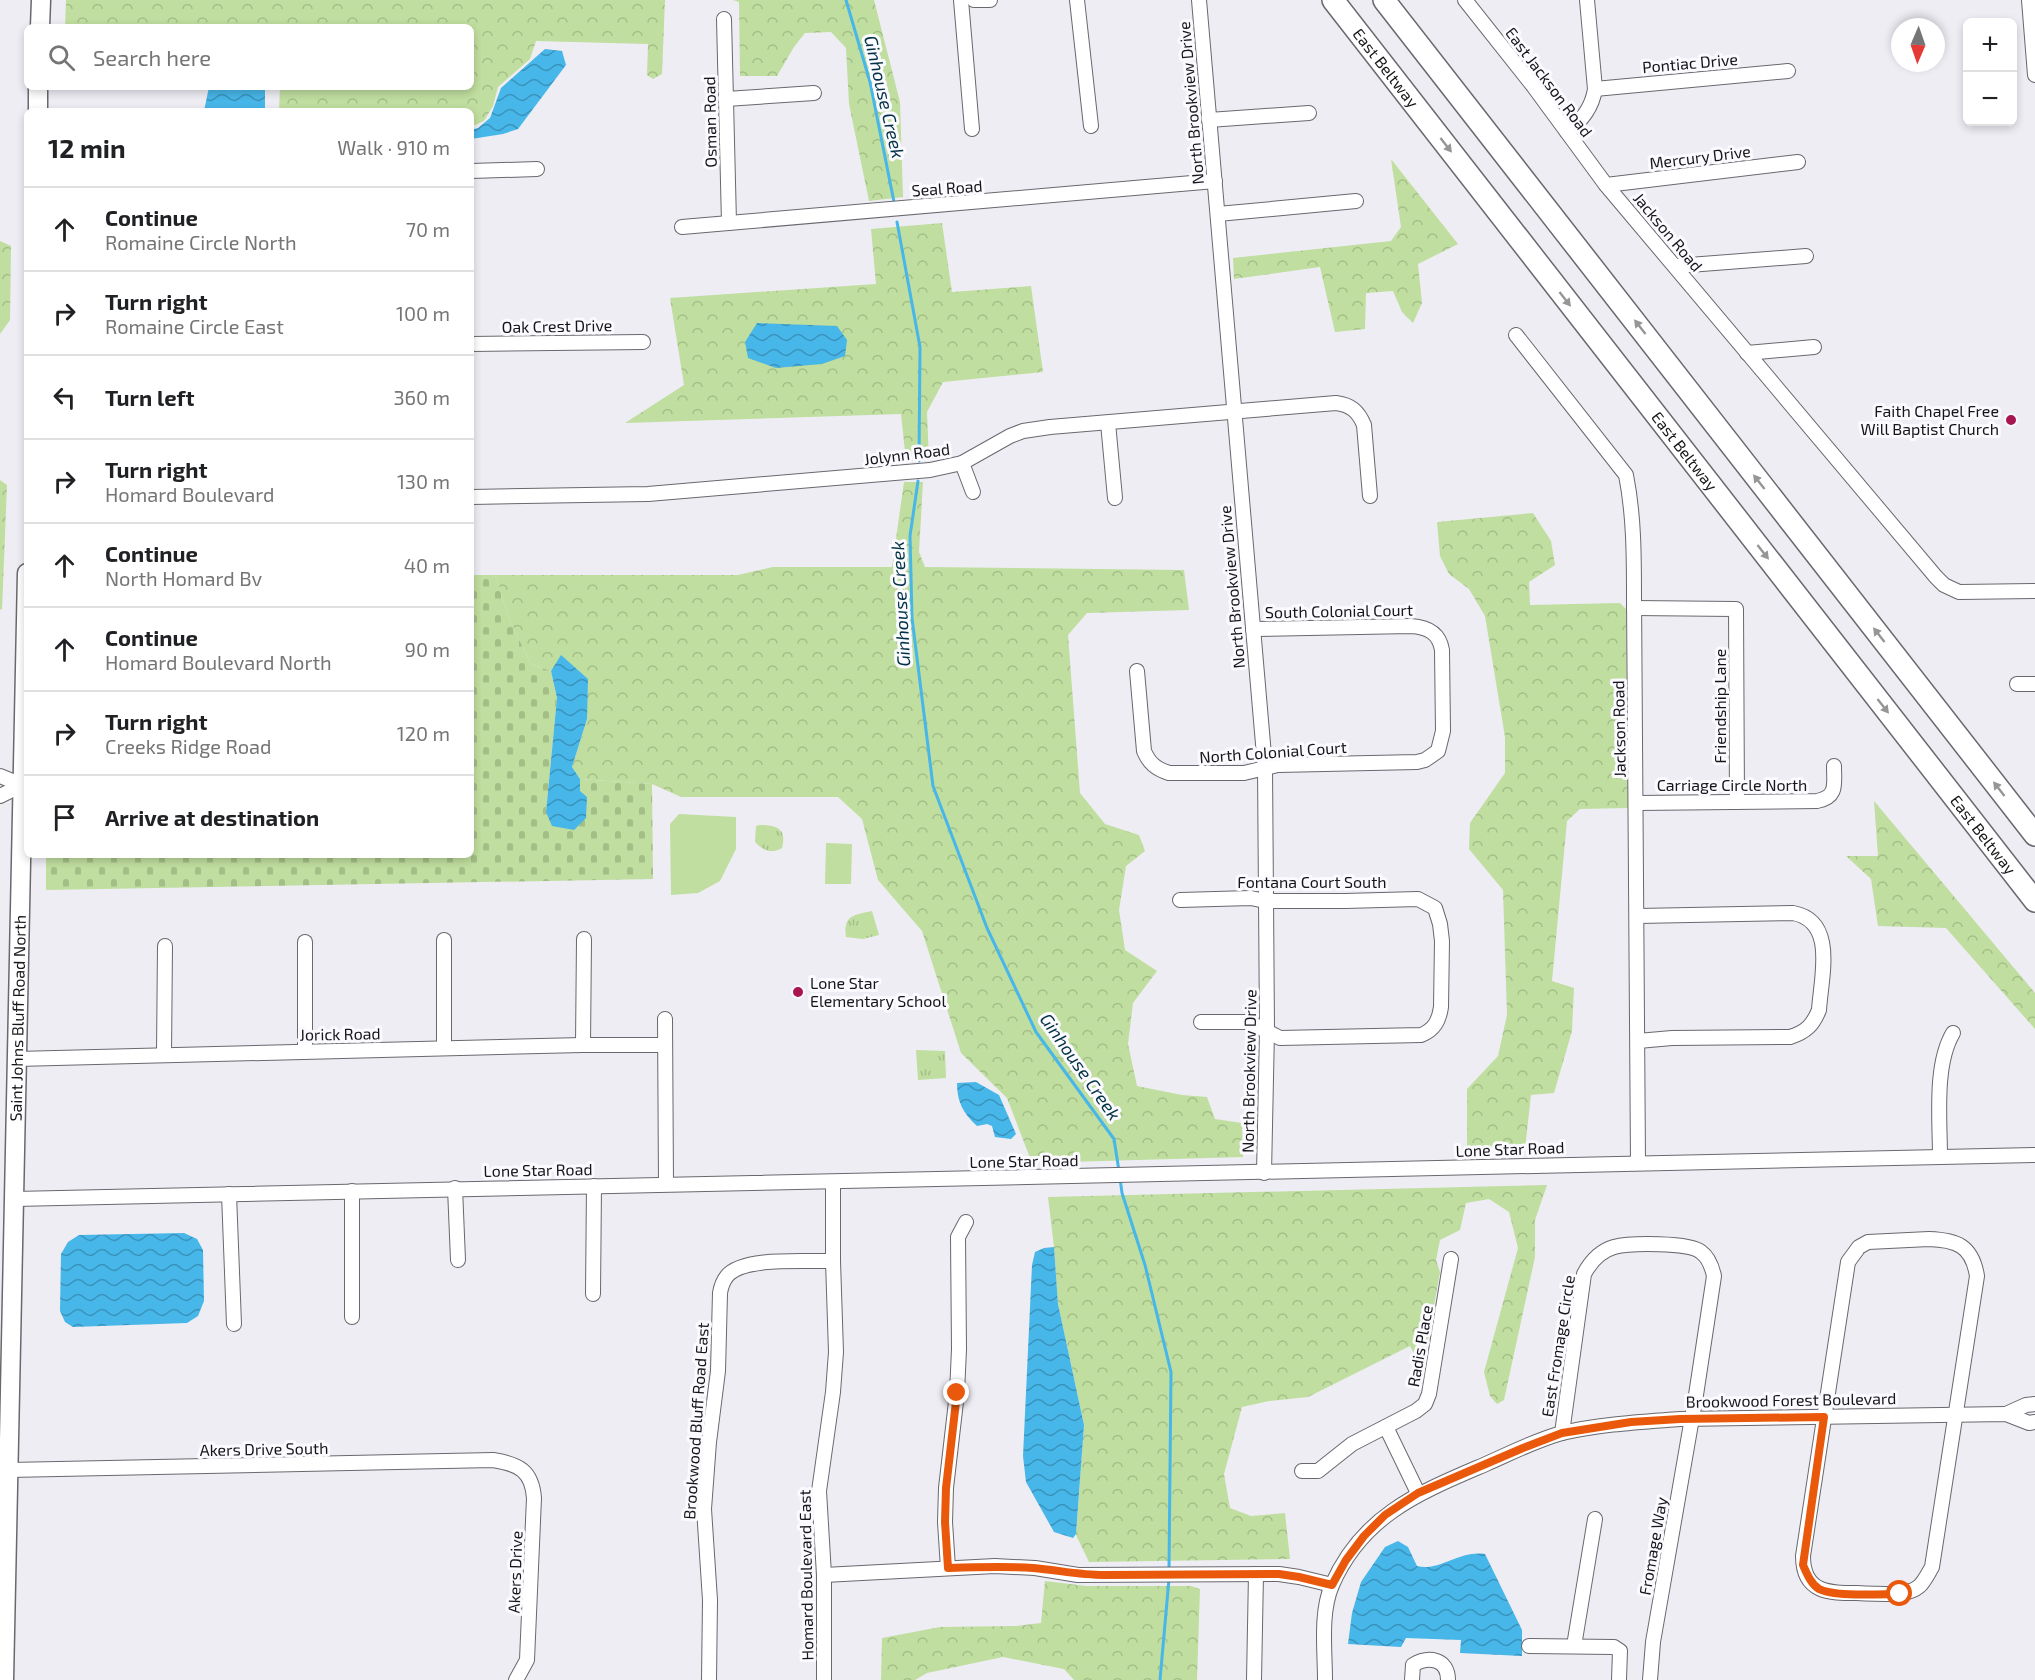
<!DOCTYPE html>
<html lang="en">
<head>
<meta charset="utf-8">
<style>
	body { margin:0; font-family:"Exo 2",sans-serif; background:#f6f6f6; color:#202124 }
	.controls { position:absolute; right:18px; top:18px; display:grid; overflow:hidden; border-radius:9px; box-shadow:0 3px 9px #0003 }
	.controls button { width:54px; height:54px; display:grid; place-items:center; padding:0; border:0; border-bottom:2px solid #e0e0e0; background:#fff; color:#202124; font:30px sans-serif }
	.compass { position:absolute; left:1891px; top:18px; width:54px; height:54px; border-radius:50%; background:#fff; box-shadow:0 3px 9px #0003; rotate:182deg }
	.stop { position:absolute; width:18px; height:18px; margin:-14px; border:4px solid #ea580c; border-radius:50%; background:#fff }
	.stop.end { background:#ea580c; border-color:#fff; box-shadow:0 2px 6px #0008 }
	.list { margin:0; padding:0; list-style:none }
	h2 { display:flex; justify-content:space-between; align-items:center; height:78px; margin:0; padding:0 24px; font-size:26px }
	h2 small { font-size:20px; font-weight:400; color:#757577 }
	.list li { display:grid; grid-template-columns:39px 1fr auto; gap:18px; align-items:center; box-sizing:border-box; height:84px; padding:0 24px; border-top:2px solid #e0e0e0 }
	.list b { display:block; font-size:22px; white-space:nowrap }
	.list p { margin:0; font-size:20px; white-space:nowrap; color:#757577 }
	.list em { font-size:20px; font-style:normal; color:#757577 }
	.icon { flex:none; width:33px; height:33px; fill:none; stroke:currentColor; stroke-width:2; stroke-linecap:round; stroke-linejoin:round }
	.map { position:relative; flex:none; width:2035px; height:1680px; overflow:hidden }
	.search { position:absolute; background:#fff; box-shadow:0 3px 9px #0003; left:24px; top:24px; width:450px; height:66px; display:flex; align-items:center; gap:15px; box-sizing:border-box; padding:0 21px; border-radius:9px; color:#757577; font-size:22px }
	.panel { position:absolute; background:#fff; box-shadow:0 3px 9px #0003; left:24px; top:108px; width:450px; height:750px; border-radius:9px }
	.map>svg:first-child { display:block }
	.green { fill:#c0de9f }
	.forest { fill:url(#forest-crowns) }
	.cemetery { fill:url(#cemetery-stones) }
	.park { fill:url(#park-tufts) }
	.water { fill:url(#water-waves) }
	.lines { fill:none; stroke-linecap:round; stroke-linejoin:round }
	.stream { stroke:#47b6e9; stroke-width:3 }
	.minor-casing { stroke:#69686e; stroke-width:16 }
	.major-casing { stroke:#69686e; stroke-width:21 }
	.highway-casing { stroke:#69686e; stroke-width:24 }
	.minor { stroke:#fff; stroke-width:14 }
	.major { stroke:#fff; stroke-width:18 }
	.highway { stroke:#fff; stroke-width:21 }
	.oneway { fill:#969697 }
	.route { stroke:#ea580c; stroke-width:8 }
	.poi-dot { fill:#a81650; stroke:#fbfaff; stroke-width:2 }
	.labels { text-anchor:middle; stroke-width:6; stroke-linejoin:round; paint-order:stroke }
	.street-label { font-size:16px; fill:#161518; stroke:#fbfaff }
	.poi-label { font-size:16px; fill:#161518; stroke:#fbfaff; text-anchor:end }
	.water-label { font-size:18px; font-style:italic; fill:#003145; stroke:#fbfaff }
</style>
</head>
<body>
<div class="map">
<svg width="2035" height="1680" viewBox="0 0 2035 1680">
	<defs>
		<pattern id="forest-crowns" width="20" height="18" patternUnits="userSpaceOnUse" patternTransform="scale(1.5)"><rect width="20" height="18" fill="#c0de9f"/><path d="M2 6a3 3 0 1 1 6 0M12 15a3 3 0 1 1 6 0" fill="none" stroke="#a4be88"/></pattern>
		<pattern id="cemetery-stones" width="16" height="16" patternUnits="userSpaceOnUse" patternTransform="scale(1.5)"><rect width="16" height="16" fill="#c0de9f"/><path d="M2 7V4a2 2 0 0 1 4 0v3zM10 15v-3a2 2 0 0 1 4 0v3z" fill="#a4be88"/></pattern>
		<pattern id="park-tufts" width="24" height="20" patternUnits="userSpaceOnUse" patternTransform="scale(1.5)"><rect width="24" height="20" fill="#c0de9f"/><path d="M3 7l-1-3M5 7V3M7 7l1-3M15 17l-1-3M17 17v-4M19 17l1-3" fill="none" stroke="#a4be88"/></pattern>
		<pattern id="water-waves" width="16" height="10" patternUnits="userSpaceOnUse" patternTransform="scale(1.5)"><rect width="16" height="10" fill="#47b6e9"/><path d="M0 5q4-4 8 0t8 0" fill="none" stroke="#3a93bc"/></pattern>
	</defs>
	<rect width="100%" height="100%" fill="#eeedf4"/>
	<g class="green">
		<polygon points="679,814 736,817 736,849 720,881 698,893 671,895 670,824"/>
		<polygon points="826,843 852,844 851,884 825,884"/>
	</g>
	<g class="forest">
		<polygon points="66,0 665,0 662,74 653,79 647,75 648,44 536,41 530,59 498,87 493,106 484,121 471,127 471,111 279,111 280,87 471,87 471,27 65,27"/>
		<polygon points="733,0 874,0 900,102 903,197 869,201 849,104 846,48 831,32 805,33 794,47 777,76 740,76 739,2"/>
		<polygon points="1391,159 1458,244 1418,264 1422,303 1413,323 1402,312 1393,291 1366,293 1365,329 1335,332 1320,267 1234,279 1233,258 1391,241 1401,227"/>
		<polygon points="942,223 952,292 1031,286 1043,372 943,382 927,412 929,460 906,461 901,414 625,423 684,385 670,298 876,284 871,229"/>
		<polygon points="0,241 11,246 10,320 0,334"/>
		<polygon points="0,480 7,485 2,610 0,609"/>
		<polygon points="904,482 923,482 919,552 925,567 1184,570 1189,610 1087,613 1068,635 1080,793 1105,824 1139,835 1145,851 1126,866 1119,910 1125,950 1157,971 1133,1003 1128,1044 1137,1086 1182,1095 1207,1097 1215,1119 1242,1123 1243,1157 1032,1163 1007,1098 961,1053 922,931 878,880 862,819 838,797 681,797 652,784 580,779 572,767 587,719 562,656 551,671 531,664 510,621 495,575 738,575 773,567 892,567"/>
		<polygon points="1533,513 1551,541 1555,565 1529,582 1530,605 1620,603 1626,609 1628,808 1580,809 1567,821 1552,981 1574,988 1572,1031 1554,1093 1531,1095 1525,1149 1467,1150 1467,1089 1498,1056 1507,1015 1503,890 1469,849 1470,823 1505,773 1505,737 1485,616 1469,589 1449,574 1440,556 1437,522"/>
		<polygon points="1874,801 2035,993 2035,1029 1946,928 1878,926 1871,879 1846,856 1878,856"/>
		<polygon points="1547,1185 1535,1220 1535,1257 1504,1400 1497,1404 1490,1396 1484,1372 1518,1248 1509,1212 1489,1199 1466,1203 1460,1230 1440,1240 1436,1260 1440,1272 1424,1362 1421,1366 1410,1346 1308,1397 1269,1401 1242,1407 1224,1474 1230,1508 1251,1516 1285,1513 1290,1559 1089,1562 1076,1535 1084,1425 1058,1304 1054,1247 1048,1197"/>
		<polygon points="1045,1581 1086,1586 1191,1586 1200,1589 1197,1680 1074,1680 1064,1669 1003,1657 927,1673 915,1680 881,1680 882,1638 940,1627 1016,1626 1041,1623"/>
	</g>
	<polygon class="cemetery" points="471,575 495,575 510,621 531,664 551,671 557,698 546,812 580,791 580,779 652,784 653,879 46,890 46,855 471,855"/>
	<g class="park">
		<path d="M759,825C776,825 787,828 782,848C771,854 764,851 755,842L756,826Z"/>
		<path d="M872,911L879,935L863,939L846,937C843,915 854,915 872,911Z"/>
		<polygon points="916,1050 945,1051 946,1078 918,1080"/>
	</g>
	<g class="water">
		<polygon points="545,49 562,51 566,65 518,129 503,134 471,139 471,130 478,128 490,118 501,88"/>
		<polygon points="209,87 265,87 265,111 204,111"/>
		<polygon points="757,323 837,326 847,340 845,356 822,364 776,368 748,358 745,342"/>
		<polygon points="561,655 588,679 587,719 572,767 580,779 580,791 587,797 586,818 574,830 552,826 546,812 557,698 551,671"/>
		<path d="M976,1082L999,1095L1016,1134L1011,1139L995,1137L992,1126L987,1124L977,1126C963,1113 957,1102 957,1083Z"/>
		<polygon points="184,1233 197,1239 203,1250 204,1301 198,1316 187,1323 73,1327 65,1322 60,1311 61,1254 68,1242 79,1235"/>
		<polygon points="1054,1247 1058,1304 1084,1425 1076,1534 1073,1538 1054,1532 1026,1482 1023,1456 1032,1265 1035,1252 1044,1248"/>
		<path d="M1398,1541L1408,1547L1417,1566C1439,1572 1459,1550 1485,1554L1522,1630V1656L1460,1653L1461,1640L1406,1638L1401,1647L1348,1644L1352,1613L1361,1582L1385,1547Z"/>
	</g>
	<g class="lines">
		<g class="stream">
			<polyline points="846,0 870,82 894,202"/>
			<polyline points="897,222 920,347 919,461"/>
			<polyline points="918,481 910,536 912,618 933,786 987,928 1036,1032 1114,1139 1119,1171"/>
			<polyline points="1120,1178 1122,1193 1145,1265 1171,1372 1169,1569"/>
			<polyline points="1160,1680 1169,1579"/>
		</g>
		<defs>
			<g id="minor">
				<polyline points="961,0 972,129"/>
				<polyline points="974,0 990,0"/>
				<polyline points="1077,0 1091,126"/>
				<polyline points="1199,0 1265,767 1267,1030 1264,1173"/>
				<polyline points="1465,0 1534,87 1606,185 1936,577 1944,585 1959,592 2035,591"/>
				<polyline points="2029,0 2035,75"/>
				<polyline points="724,19 729,223"/>
				<polyline points="1595,89 1788,71"/>
				<polyline points="726,99 814,93"/>
				<polyline points="1209,120 1309,113"/>
				<path d="M1567,132C1582,120 1592,108 1595,89L1587,0"/>
				<polyline points="471,171 537,169"/>
				<polyline points="1606,185 1798,162"/>
				<polyline points="1218,214 1356,201"/>
				<polyline points="682,227 1215,181"/>
				<polyline points="1676,266 1806,256"/>
				<path d="M1516,335L1626,475C1634,515 1634,557 1634,598L1638,1162"/>
				<polyline points="471,344 643,342"/>
				<polyline points="1747,353 1814,347"/>
				<polyline points="1108,423 1115,498"/>
				<polyline points="962,463 973,492"/>
				<path d="M471,497L648,494L930,470L962,463L1010,436L1023,431L1050,427L1336,403C1351,405 1358,411 1364,425L1370,496"/>
				<polyline points="1634,608 1736,609 1737,802"/>
				<path d="M1137,671L1144,751C1149,763 1156,769 1169,773H1244L1278,765L1417,762L1425,760L1438,751L1443,731L1442,650C1439,632 1427,627 1411,626L1253,629"/>
				<polyline points="2017,684 2035,684"/>
				<polyline points="0,776 22,785"/>
				<polyline points="0,796 22,785"/>
				<path d="M1637,803L1817,801C1838,797 1834,784 1834,766"/>
				<path d="M1180,900L1251,898L1265,901H1345L1418,899L1435,908L1440,924L1442,941L1441,1007C1439,1021 1434,1030 1421,1035L1280,1038L1249,1022H1201"/>
				<path d="M1638,916L1793,913C1837,921 1821,977 1819,1010C1813,1025 1806,1032 1790,1037L1672,1038L1638,1041"/>
				<polyline points="665,1019 666,1184"/>
				<polyline points="583,1045 584,939"/>
				<polyline points="444,1048 444,940"/>
				<polyline points="305,1051 305,942"/>
				<polyline points="164,1054 165,946"/>
				<polyline points="16,1059 583,1045 665,1045"/>
				<path d="M1940,1157C1940,1120 1934,1065 1953,1033"/>
				<polyline points="455,1188 458,1260"/>
				<polyline points="352,1191 352,1317"/>
				<polyline points="229,1194 234,1324"/>
				<polyline points="14,1199 2035,1155"/>
				<path d="M1929,1239C1956,1240 1972,1245 1977,1276L1932,1567C1922,1584 1921,1590 1900,1594C1886,1594 1871,1594 1857,1593C1829,1593 1803,1593 1803,1556L1848,1262L1859,1247L1868,1242Z"/>
				<polyline points="593,1294 594,1186"/>
				<polyline points="2006,1414 2026,1405 2035,1404"/>
				<polyline points="1386,1427 1418,1493"/>
				<path d="M1562,1433L1584,1274C1591,1261 1600,1251 1614,1247C1629,1243 1690,1242 1701,1252C1708,1257 1712,1267 1714,1276L1696,1395L1653,1642L1650,1680"/>
				<path d="M9,1470L493,1460C519,1464 532,1471 534,1498L527,1660L516,1680"/>
				<polyline points="1302,1471 1318,1471 1352,1444 1416,1411 1425,1404 1429,1394 1451,1259"/>
				<polyline points="948,1568 945,1522 946,1488 957,1393 959,1349 958,1237 966,1222"/>
				<polyline points="824,1575 995,1566 1035,1568 1078,1575 1279,1574 1299,1577 1332,1585"/>
				<polyline points="1529,1646 1614,1647 1620,1651 1619,1680"/>
				<polyline points="1574,1646 1595,1519"/>
				<path d="M709,1680L710,1600L704,1509L709,1442L718,1371L720,1293C721,1287 723,1281 727,1276C743,1256 808,1262 833,1261"/>
				<polyline points="824,1680 824,1575 819,1491 833,1392 836,1352 833,1261 833,1182"/>
				<polyline points="1254,1680 1256,1574"/>
				<path d="M1325,1680C1325,1650 1320,1613 1332,1585C1363,1514 1421,1492 1486,1464C1511,1453 1536,1440 1562,1433C1600,1424 1641,1422 1680,1419L2006,1414L2029,1423L2035,1422"/>
				<path d="M1412,1680L1413,1665C1428,1656 1448,1658 1448,1680"/>
			</g>
			<g id="major">
				<polyline points="40,27 41,0"/>
				<polyline points="38,111 38,87"/>
				<path id="s1" d="M4,1680L27,573"/>
			</g>
			<g id="highway">
				<path id="s2" d="M1333,0L2035,901"/>
				<polyline points="1384,0 2035,835"/>
			</g>
		</defs>
		<use href="#minor" class="minor-casing"/>
		<use href="#major" class="major-casing"/>
		<use href="#highway" class="highway-casing"/>
		<use href="#minor" class="minor"/>
		<use href="#major" class="major"/>
		<use href="#highway" class="highway"/>
	</g>
	<defs><path id="oneway-solid" d="M-6-.8H1V-3.2L6.5 0L1 3.2V.8H-6Z" transform="scale(1.5)"/></defs>
	<g class="oneway">
		<use href="#oneway-solid" transform="translate(1446 145) rotate(52)"/>
		<use href="#oneway-solid" transform="translate(1565 299) rotate(52)"/>
		<use href="#oneway-solid" transform="translate(1640 327) rotate(-128)"/>
		<use href="#oneway-solid" transform="translate(1759 482) rotate(-128)"/>
		<use href="#oneway-solid" transform="translate(1763 552) rotate(52)"/>
		<use href="#oneway-solid" transform="translate(1879 635) rotate(-128)"/>
		<use href="#oneway-solid" transform="translate(1883 706) rotate(52)"/>
		<use href="#oneway-solid" transform="translate(1999 789) rotate(-128)"/>
	</g>
	<g class="lines">
		<path class="route" d="M957,1393L946,1488L945,1522L948,1568C977,1567 1005,1566 1033,1568C1057,1570 1080,1575 1104,1575L1279,1574L1299,1577L1332,1585L1346,1560L1364,1536L1385,1515L1418,1493L1523,1448L1562,1433L1631,1422L1680,1419L1824,1417L1803,1565C1807,1574 1811,1584 1819,1589C1834,1597 1881,1594 1900,1594"/>
	</g>
	<g class="poi-dot">
		<circle cx="2011" cy="420" r="6"/>
		<circle cx="798" cy="992" r="6"/>
	</g>
	<g class="labels">
		<g class="street-label">
			<text transform="translate(1690 63) rotate(-5)" y="6">Pontiac Drive</text>
			<text dy="6" stroke="none"><textPath href="#s2" startOffset="86">East Beltway</textPath></text>
			<text transform="translate(1549 82) rotate(53)" y="6">East Jackson Road</text>
			<text transform="translate(1191 103) rotate(-95)" y="6">North Brookview Drive</text>
			<text transform="translate(710 122) rotate(-91)" y="6">Osman Road</text>
			<text transform="translate(1700 157) rotate(-7)" y="6">Mercury Drive</text>
			<text transform="translate(947 188) rotate(-4)" y="6">Seal Road</text>
			<text transform="translate(1668 232) rotate(50)" y="6">Jackson Road</text>
			<text transform="translate(557 326) rotate(-1)" y="6">Oak Crest Drive</text>
			<text dy="6" stroke="none"><textPath href="#s2" startOffset="572">East Beltway</textPath></text>
			<text transform="translate(907 454) rotate(-7)" y="6">Jolynn Road</text>
			<text transform="translate(1232 587) rotate(-95)" y="6">North Brookview Drive</text>
			<text transform="translate(1339 611) rotate(-1)" y="6">South Colonial Court</text>
			<text transform="translate(1720 706) rotate(-90)" y="6">Friendship Lane</text>
			<text transform="translate(1619 729) rotate(-91)" y="6">Jackson Road</text>
			<text transform="translate(1273 752) rotate(-4)" y="6">North Colonial Court</text>
			<text x="1732" y="791">Carriage Circle North</text>
			<text dy="6" stroke="none"><textPath href="#s2" startOffset="1058">East Beltway</textPath></text>
			<text x="1312" y="888">Fontana Court South</text>
			<text dy="6" stroke="none"><textPath href="#s1" startOffset="662">Saint Johns Bluff Road North</textPath></text>
			<text transform="translate(340 1034) rotate(-1)" y="6">Jorick Road</text>
			<text transform="translate(1249 1071) rotate(-89)" y="6">North Brookview Drive</text>
			<text transform="translate(1510 1149) rotate(-2)" y="6">Lone Star Road</text>
			<text transform="translate(1024 1161) rotate(-1)" y="6">Lone Star Road</text>
			<text transform="translate(538 1170) rotate(-1)" y="6">Lone Star Road</text>
			<text transform="translate(1420 1346) rotate(-80)" y="6">Radis Place</text>
			<text transform="translate(1558 1346) rotate(-81)" y="6">East Fromage Circle</text>
			<text transform="translate(1791 1400) rotate(-1)" y="6">Brookwood Forest Boulevard</text>
			<text transform="translate(696 1421) rotate(-86)" y="6">Brookwood Bluff Road East</text>
			<text transform="translate(264 1449) rotate(-1)" y="6">Akers Drive South</text>
			<text transform="translate(1653 1546) rotate(-80)" y="6">Fromage Way</text>
			<text transform="translate(515 1572) rotate(-88)" y="6">Akers Drive</text>
			<text transform="translate(806 1575) rotate(-91)" y="6">Homard Boulevard East</text>
		</g>
		<g class="poi-label">
			<text x="1999" y="417">Faith Chapel Free<tspan x="1999" dy="18">Will Baptist Church</tspan></text>
			<text x="810" y="989" text-anchor="start">Lone Star<tspan x="810" dy="18">Elementary School</tspan></text>
		</g>
		<g class="water-label">
			<text transform="translate(884 97) rotate(77)" y="6">Ginhouse Creek</text>
			<text transform="translate(901 604) rotate(-93)" y="6">Ginhouse Creek</text>
			<text transform="translate(1080 1067) rotate(55)" y="6">Ginhouse Creek</text>
		</g>
	</g>
</svg>
<div class="controls">
<button>+</button>
<button>−</button>
</div>
<svg class="compass" viewBox="-18 -18 36 36"><path d="M0-13l5 13h-10z" fill="#e53935"/><path d="M0 13l5-13h-10z" fill="#757577"/></svg>
<div class="stop" style="left:1900px;top:1594px"></div>
<div class="stop end" style="left:957px;top:1393px"></div>
<div class="search"><svg class="icon" aria-label="search" viewBox="0 0 24 24"><circle cx="10" cy="10" r="6"/><path d="M15 15l6 6"/></svg>Search here</div>
<section class="panel">
<h2>12 min<small>Walk · 910 m</small></h2>
<ul class="list">
<li><svg class="icon" aria-label="ahead" viewBox="0 0 24 24"><path d="M12 20V5M6 11l6-6 6 6"/></svg><div><b>Continue</b><p>Romaine Circle North</p></div><em>70 m</em></li>
<li><svg class="icon" aria-label="right" viewBox="0 0 24 24"><path d="M7 20v-9h11M14 6l5 5-5 5"/></svg><div><b>Turn right</b><p>Romaine Circle East</p></div><em>100 m</em></li>
<li><svg class="icon" aria-label="left" viewBox="0 0 24 24"><path d="M17 20v-9H6M10 6l-5 5 5 5"/></svg><div><b>Turn left</b></div><em>360 m</em></li>
<li><svg class="icon" aria-label="right" viewBox="0 0 24 24"><path d="M7 20v-9h11M14 6l5 5-5 5"/></svg><div><b>Turn right</b><p>Homard Boulevard</p></div><em>130 m</em></li>
<li><svg class="icon" aria-label="ahead" viewBox="0 0 24 24"><path d="M12 20V5M6 11l6-6 6 6"/></svg><div><b>Continue</b><p>North Homard Bv</p></div><em>40 m</em></li>
<li><svg class="icon" aria-label="ahead" viewBox="0 0 24 24"><path d="M12 20V5M6 11l6-6 6 6"/></svg><div><b>Continue</b><p>Homard Boulevard North</p></div><em>90 m</em></li>
<li><svg class="icon" aria-label="right" viewBox="0 0 24 24"><path d="M7 20v-9h11M14 6l5 5-5 5"/></svg><div><b>Turn right</b><p>Creeks Ridge Road</p></div><em>120 m</em></li>
<li><svg class="icon" aria-label="arrive" viewBox="0 0 24 24"><path d="M6 21V4h12l-3 4 3 4H6"/></svg><div><b>Arrive at destination</b></div></li>
</ul>
</section>
</div>
</body>
</html>
